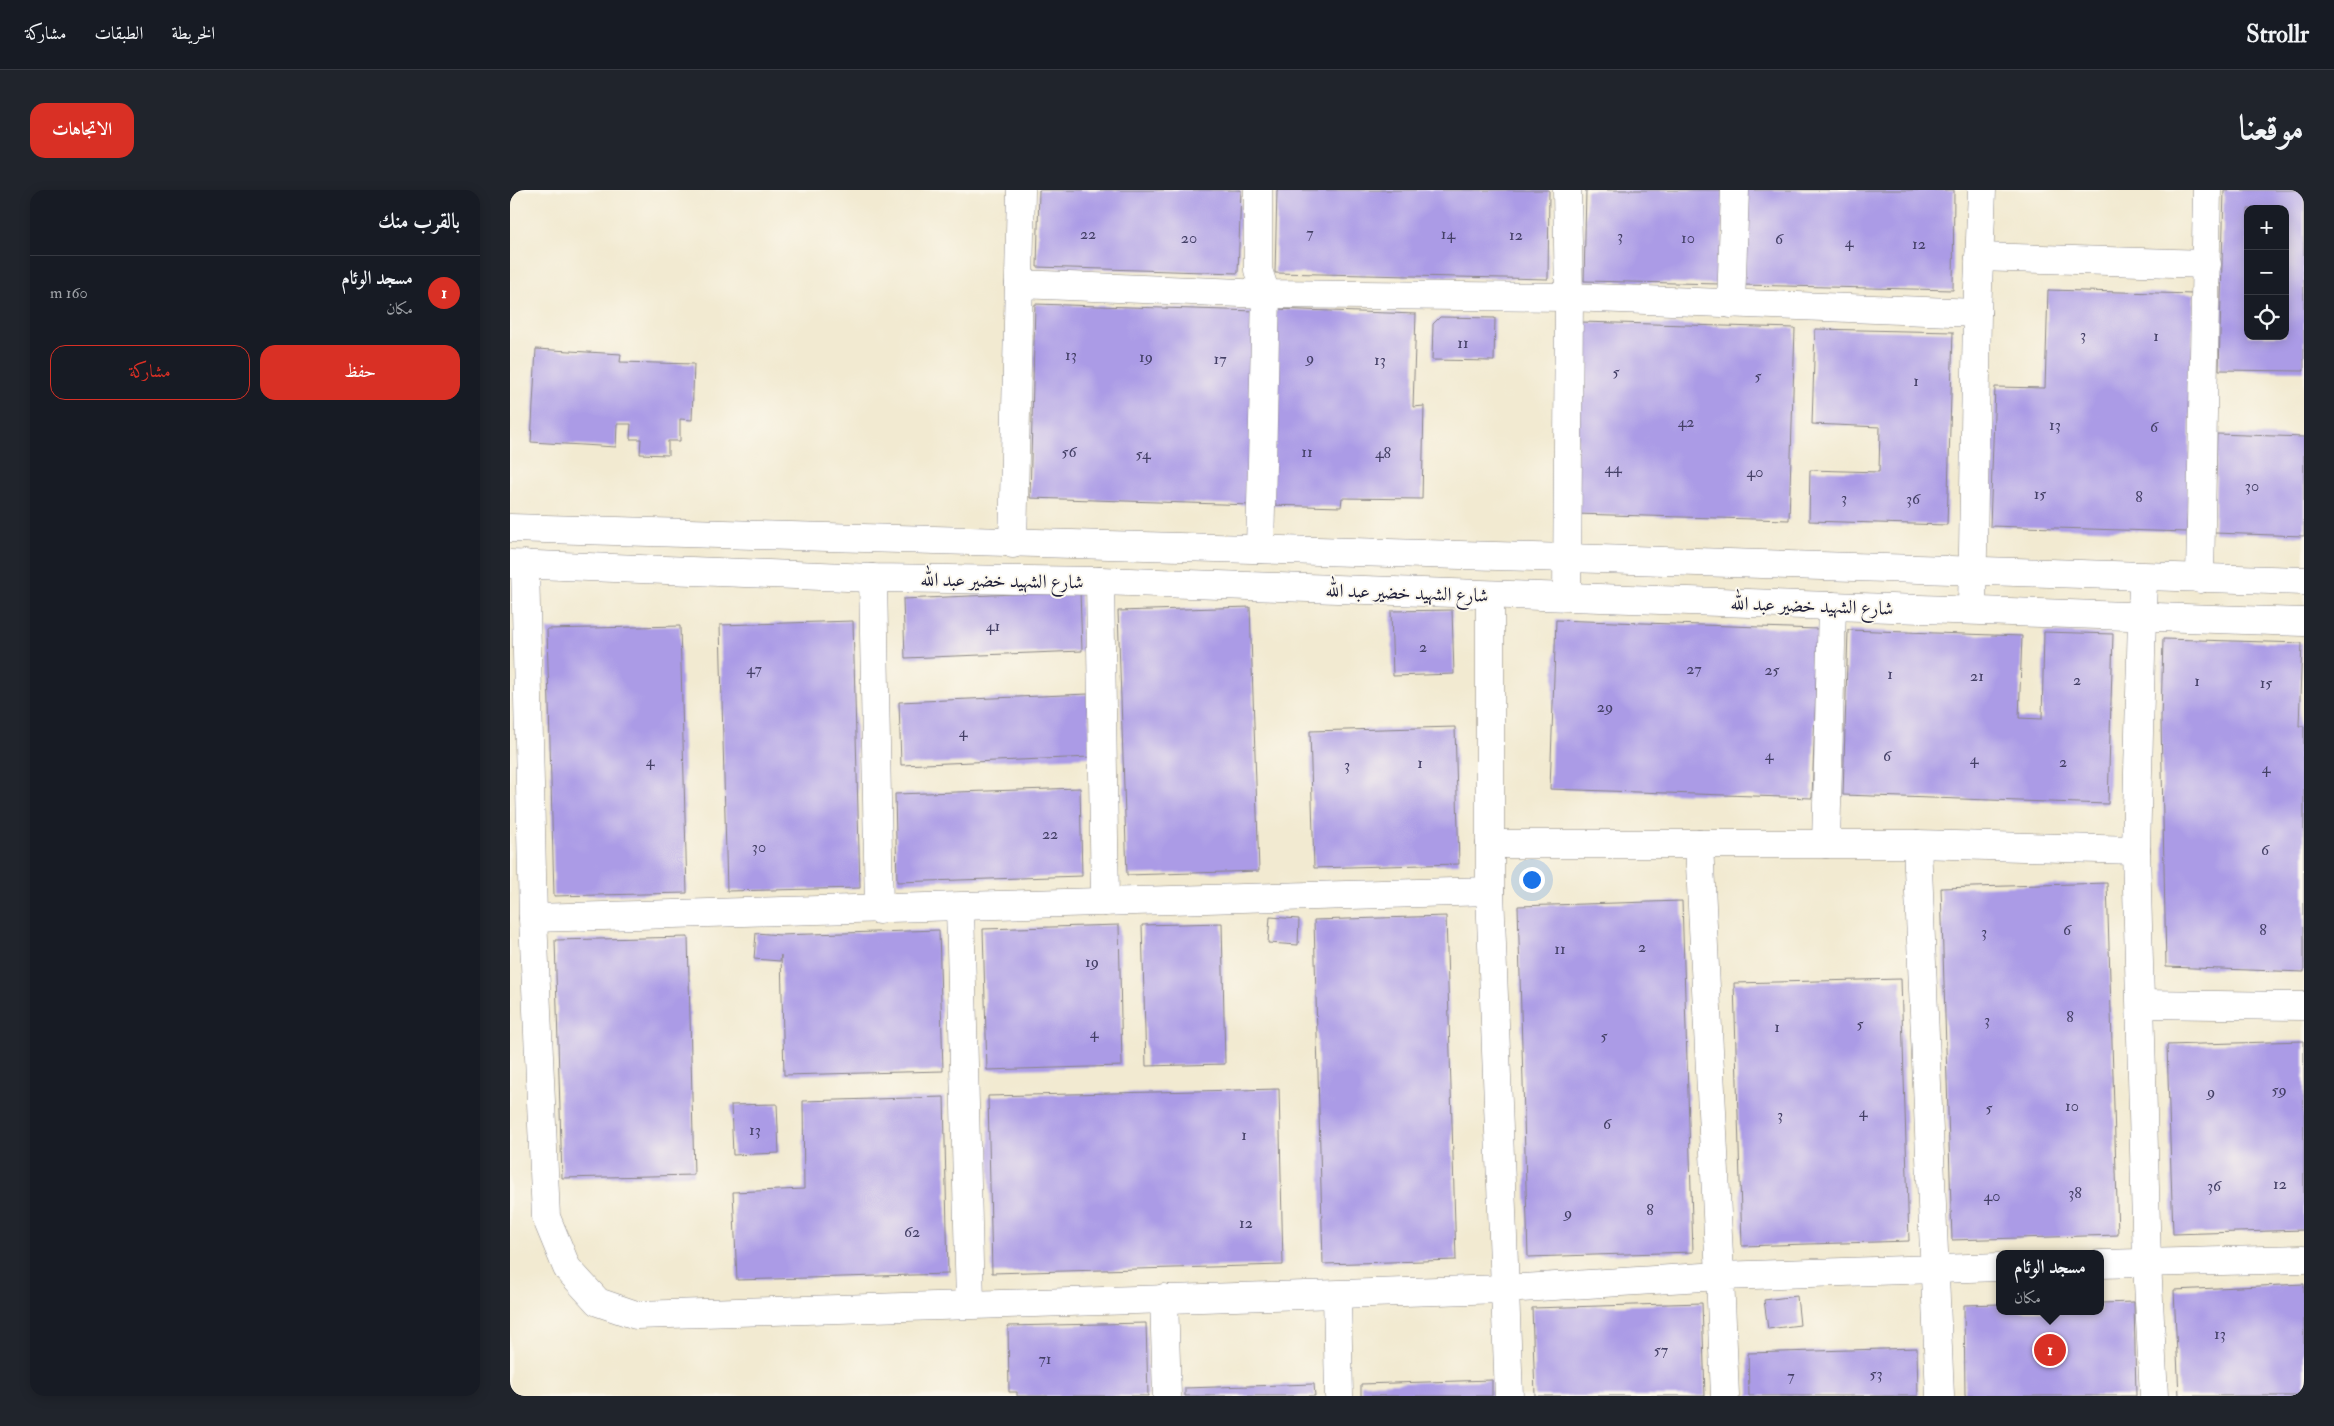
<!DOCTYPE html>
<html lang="ar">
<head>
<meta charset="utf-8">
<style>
	body { margin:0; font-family:"IM FELL Double Pica",Amiri,serif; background:#20242c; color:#f1f3f6; direction:rtl }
	.controls { position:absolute; right:15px; top:15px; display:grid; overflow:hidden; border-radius:10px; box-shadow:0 2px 12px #0003 }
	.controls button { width:45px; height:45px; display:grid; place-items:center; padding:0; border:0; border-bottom:1px solid #363941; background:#171b24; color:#f1f3f6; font:25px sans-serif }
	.you { position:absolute; left:1021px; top:689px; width:18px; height:18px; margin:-12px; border:4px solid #fff; border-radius:50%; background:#1a73e8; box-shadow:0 0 0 8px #1a73e833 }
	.badge { display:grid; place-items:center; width:32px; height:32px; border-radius:50%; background:#d93025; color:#fff; font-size:16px; font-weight:700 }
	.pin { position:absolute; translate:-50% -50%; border:2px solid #fff; box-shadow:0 1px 5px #0006 }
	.popup { position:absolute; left:1486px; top:1060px; width:108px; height:65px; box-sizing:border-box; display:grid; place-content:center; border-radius:10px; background:#171b24; filter:drop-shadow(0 1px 4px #0005); font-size:16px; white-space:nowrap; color:#9ea1a6 }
	.popup b { font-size:19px; color:#f1f3f6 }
	.popup::after { content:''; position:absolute; left:50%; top:100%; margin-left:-10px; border:10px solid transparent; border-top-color:#171b24 }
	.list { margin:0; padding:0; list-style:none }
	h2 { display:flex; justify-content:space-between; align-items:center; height:65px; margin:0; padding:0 20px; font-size:21px }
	h2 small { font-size:16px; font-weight:400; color:#9ea1a6 }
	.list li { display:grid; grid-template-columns:32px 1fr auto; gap:15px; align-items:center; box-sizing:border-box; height:75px; padding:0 20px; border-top:1px solid #363941 }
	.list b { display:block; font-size:19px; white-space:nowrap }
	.list p { margin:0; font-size:16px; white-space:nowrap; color:#9ea1a6 }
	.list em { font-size:16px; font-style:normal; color:#9ea1a6 }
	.actions { display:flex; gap:10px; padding:15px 20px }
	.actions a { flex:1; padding:11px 0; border:1px solid #d93025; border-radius:15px; text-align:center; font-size:18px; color:#d93025 }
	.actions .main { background:#d93025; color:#fff }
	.icon { flex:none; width:28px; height:28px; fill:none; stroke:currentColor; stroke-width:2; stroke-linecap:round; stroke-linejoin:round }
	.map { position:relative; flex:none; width:1794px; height:1206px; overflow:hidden; direction:ltr; border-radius:15px }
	header { display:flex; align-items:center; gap:30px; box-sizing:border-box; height:70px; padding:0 25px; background:#171b24; border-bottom:1px solid #363941 }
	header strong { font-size:24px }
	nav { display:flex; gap:28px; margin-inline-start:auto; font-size:18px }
	.intro { display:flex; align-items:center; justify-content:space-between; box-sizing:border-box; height:120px; padding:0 30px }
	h1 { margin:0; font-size:35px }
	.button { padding:12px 22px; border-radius:15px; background:#d93025; color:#fff; font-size:18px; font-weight:700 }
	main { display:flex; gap:30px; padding:0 30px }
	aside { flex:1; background:#171b24; border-radius:15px; box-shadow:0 2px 12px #0003 }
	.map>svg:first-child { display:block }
	.building { fill:#ab9be6; fill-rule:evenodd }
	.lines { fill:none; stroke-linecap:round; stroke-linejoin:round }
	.minor-casing { stroke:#8a8686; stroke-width:29 }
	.major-casing { stroke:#8a8686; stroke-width:29 }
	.minor { stroke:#fff; stroke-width:28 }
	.major { stroke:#fff; stroke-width:28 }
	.labels { text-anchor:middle; stroke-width:4; stroke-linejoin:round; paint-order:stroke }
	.number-label { font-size:16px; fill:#444066 }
	.street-label { font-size:19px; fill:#22223b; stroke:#fbf7ec }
</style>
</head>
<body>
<header>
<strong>Strollr</strong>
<nav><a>الخريطة</a><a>الطبقات</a><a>مشاركة</a></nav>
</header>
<div class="intro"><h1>موقعنا</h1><a class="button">الاتجاهات</a></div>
<main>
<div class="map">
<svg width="1794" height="1206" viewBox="0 0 1794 1206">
	<rect width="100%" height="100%" fill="#fbf7ec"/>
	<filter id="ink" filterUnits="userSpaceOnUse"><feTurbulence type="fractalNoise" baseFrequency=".02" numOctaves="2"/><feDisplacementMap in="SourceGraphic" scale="10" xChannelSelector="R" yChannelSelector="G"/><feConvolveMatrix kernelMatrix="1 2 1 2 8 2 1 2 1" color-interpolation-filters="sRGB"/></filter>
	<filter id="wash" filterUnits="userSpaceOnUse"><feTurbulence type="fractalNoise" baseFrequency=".0096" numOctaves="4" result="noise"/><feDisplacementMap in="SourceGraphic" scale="20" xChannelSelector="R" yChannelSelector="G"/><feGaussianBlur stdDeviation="1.12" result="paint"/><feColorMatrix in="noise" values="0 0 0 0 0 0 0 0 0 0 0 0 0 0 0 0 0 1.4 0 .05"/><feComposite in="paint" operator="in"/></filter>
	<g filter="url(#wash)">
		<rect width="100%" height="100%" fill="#f2ead1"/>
		<g id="blocks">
			<g class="building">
				<polygon points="529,0 731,0 728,83 527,77"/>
				<polygon points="767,0 1039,0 1038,89 765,83"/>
				<polygon points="1076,0 1213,0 1211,94 1074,91"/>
				<polygon points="1235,0 1444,0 1443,100 1233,95"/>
				<path d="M1714,0H1794V181L1709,180ZM1738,19H1775V146H1738Z"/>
				<polygon points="1538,100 1684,104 1677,342 1480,336 1485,197 1535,198"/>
				<polygon points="525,114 747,121 742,315 520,308"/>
				<polygon points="765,119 906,124 903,217 914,216 912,309 832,308 831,317 759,315"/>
				<polygon points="930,127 985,128 984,171 922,170 923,134"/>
				<polygon points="1071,132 1285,138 1279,330 1065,324"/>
				<polygon points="1305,139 1443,142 1437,335 1299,331 1300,280 1369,282 1370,237 1302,234"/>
				<polygon points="26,159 111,164 110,172 184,174 182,230 170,229 170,251 158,251 158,265 130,264 131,249 120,249 121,234 107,234 106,257 21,252"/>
				<polygon points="1707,244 1794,247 1794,346 1704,343"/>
				<polygon points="570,401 572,461 395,468 393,409"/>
				<polygon points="740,417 749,681 617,685 608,421"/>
				<polygon points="942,420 944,484 883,486 881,421"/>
				<polygon points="1046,430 1308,439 1302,608 1040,599"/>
				<polygon points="343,431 350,698 217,701 210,435"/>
				<polygon points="170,436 177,703 44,706 37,439"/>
				<polygon points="1338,440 1512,446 1509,528 1532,529 1534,442 1603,444 1598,614 1333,605"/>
				<polygon points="1653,449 1792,453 1789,536 1794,536 1794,782 1656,777 1651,529"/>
				<polygon points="578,504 581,567 391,575 389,512"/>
				<polygon points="945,537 949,674 804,678 800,541"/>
				<polygon points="570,598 572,686 387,692 385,604"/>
				<polygon points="1597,693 1608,1045 1442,1050 1431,698"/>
				<polygon points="1172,711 1183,1062 1018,1067 1008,716"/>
				<polygon points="936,726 946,1070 813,1074 804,730"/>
				<polygon points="760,727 789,729 788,755 758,753"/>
				<polygon points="712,733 715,874 636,876 632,735"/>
				<polygon points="609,735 612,876 477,880 473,739"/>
				<polygon points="429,740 433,881 274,885 271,765 270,771 244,769 246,743 270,745"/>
				<polygon points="178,747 184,985 52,988 45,750"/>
				<polygon points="1391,789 1399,1051 1232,1056 1224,793"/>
				<polygon points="1794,851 1794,1040 1663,1044 1657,855"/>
				<polygon points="769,899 773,1075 482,1083 478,906"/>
				<polygon points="434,907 438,1084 227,1090 223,1002 294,999 293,911"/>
				<polygon points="267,914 269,963 223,965 221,915"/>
				<polygon points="1794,1094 1794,1206 1669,1206 1664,1100"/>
				<polygon points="1287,1106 1290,1135 1258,1139 1254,1110"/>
				<polygon points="1624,1112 1626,1206 1455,1206 1454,1115 1490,1114 1490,1121 1590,1121 1590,1113"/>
				<polygon points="1192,1113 1195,1206 1025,1206 1022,1118"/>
				<polygon points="636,1133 638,1206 507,1206 507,1202 499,1202 498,1136"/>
				<polygon points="1407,1158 1408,1206 1239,1206 1238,1163"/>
				<polygon points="982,1190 982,1206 851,1206 851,1194"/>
				<polygon points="804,1194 805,1206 675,1206 675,1198"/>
			</g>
		</g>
	</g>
	<g filter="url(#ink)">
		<use href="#blocks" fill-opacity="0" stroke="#8a8686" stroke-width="1"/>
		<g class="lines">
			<defs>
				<g id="minor">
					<polyline points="748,0 748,80 756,104 750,359"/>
					<polyline points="1057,0 1059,107 1057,406"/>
					<polyline points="1469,67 1697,74"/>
					<polyline points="509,94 756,104 1059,107 1467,123"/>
					<polyline points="1221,114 1225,0"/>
					<polyline points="503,354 511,0"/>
					<polyline points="15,374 23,728 36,1027 57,1078 88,1112 126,1125 994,1099 1210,1086 1189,654"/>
					<polyline points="363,388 369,720"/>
					<polyline points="1633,388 1626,660 1637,1073 1644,1206"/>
					<polyline points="1690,389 1697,0"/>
					<polyline points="590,391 595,712"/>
					<polyline points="980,405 980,701 999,1206"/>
					<polyline points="1462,419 1467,123 1472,0"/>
					<polyline points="980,654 1407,654 1626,660"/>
					<polyline points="1316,654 1322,416"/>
					<polyline points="1407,654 1430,1206"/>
					<polyline points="450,717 460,1113"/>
					<polyline points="23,728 980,701"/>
					<polyline points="1631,814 1794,816"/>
					<polyline points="1590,1074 1794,1069"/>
					<polyline points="827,1105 829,1206"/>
					<polyline points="654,1108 657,1206"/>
					<polyline points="1215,1206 1210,1086 1490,1077"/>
				</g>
				<g id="major">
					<polyline points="0,338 1057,368 1794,391"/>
					<polyline points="0,374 363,388 590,391 1794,432"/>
				</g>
			</defs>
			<use href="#minor" class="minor-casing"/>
			<use href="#major" class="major-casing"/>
			<use href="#minor" class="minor"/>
			<use href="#major" class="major"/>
		</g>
	</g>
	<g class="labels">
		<g class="number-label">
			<text x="800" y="48">7</text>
			<text x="578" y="49">22</text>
			<text x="938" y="49">14</text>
			<text x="1006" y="50">12</text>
			<text x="1110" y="51">3</text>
			<text x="679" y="53">20</text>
			<text x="1178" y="53">10</text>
			<text x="1269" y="54">6</text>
			<text x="1339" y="57">4</text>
			<text x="1409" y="59">12</text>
			<text x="1573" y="150">3</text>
			<text x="1646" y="151">1</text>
			<text x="953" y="158">11</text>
			<text x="561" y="170">13</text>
			<text x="636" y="172">19</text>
			<text x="800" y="173">9</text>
			<text x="710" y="174">17</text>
			<text x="870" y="175">13</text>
			<text x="1106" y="187">5</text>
			<text x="1248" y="191">5</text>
			<text x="1406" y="196">1</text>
			<text x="1176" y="237">42</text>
			<text x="1545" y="240">13</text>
			<text x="1644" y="242">6</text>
			<text x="559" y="267">56</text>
			<text x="797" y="267">11</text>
			<text x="873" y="268">48</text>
			<text x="633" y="269">54</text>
			<text x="1103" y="283">44</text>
			<text x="1245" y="287">40</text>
			<text x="1742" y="301">30</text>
			<text x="1530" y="309">15</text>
			<text x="1629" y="312">8</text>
			<text x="1334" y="313">3</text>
			<text x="1403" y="314">36</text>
			<text x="483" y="441">41</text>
			<text x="913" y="462">2</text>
			<text x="244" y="484">47</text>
			<text x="1184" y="484">27</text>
			<text x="1262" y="485">25</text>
			<text x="1380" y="489">1</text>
			<text x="1467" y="491">21</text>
			<text x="1567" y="495">2</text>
			<text x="1687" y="496">1</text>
			<text x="1756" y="498">15</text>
			<text x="1095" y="522">29</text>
			<text x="453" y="547">4</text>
			<text x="1259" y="570">4</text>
			<text x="1377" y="571">6</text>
			<text x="1464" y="574">4</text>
			<text x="140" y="576">4</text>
			<text x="1553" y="577">2</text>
			<text x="910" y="578">1</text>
			<text x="837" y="580">3</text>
			<text x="1756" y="583">4</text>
			<text x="540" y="649">22</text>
			<text x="249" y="662">30</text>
			<text x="1755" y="665">6</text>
			<text x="1557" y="745">6</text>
			<text x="1753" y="745">8</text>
			<text x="1474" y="747">3</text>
			<text x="1132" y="762">2</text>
			<text x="1050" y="764">11</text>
			<text x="582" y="777">19</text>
			<text x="1560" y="832">8</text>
			<text x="1477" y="835">3</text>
			<text x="1350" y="839">5</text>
			<text x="1267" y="842">1</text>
			<text x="584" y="848">4</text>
			<text x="1094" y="851">5</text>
			<text x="1769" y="905">59</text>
			<text x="1701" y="907">9</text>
			<text x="1562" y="921">10</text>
			<text x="1479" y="923">5</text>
			<text x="1353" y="927">4</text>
			<text x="1270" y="930">3</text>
			<text x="1097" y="939">6</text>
			<text x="245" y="945">13</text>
			<text x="734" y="950">1</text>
			<text x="1770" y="999">12</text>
			<text x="1704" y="1001">36</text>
			<text x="1565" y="1008">38</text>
			<text x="1482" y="1011">40</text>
			<text x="1140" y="1025">8</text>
			<text x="1058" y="1028">9</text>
			<text x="736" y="1038">12</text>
			<text x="402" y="1047">62</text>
			<text x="1710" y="1149">13</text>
			<text x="1151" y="1165">57</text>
			<text x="535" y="1174">71</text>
			<text x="1366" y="1189">53</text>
			<text x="1281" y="1191">7</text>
		</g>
		<g class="street-label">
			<text transform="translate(492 390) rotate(1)" y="7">شارع الشهيد خضير عبد الله</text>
			<text transform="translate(897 402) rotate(2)" y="7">شارع الشهيد خضير عبد الله</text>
			<text transform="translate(1302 415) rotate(2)" y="7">شارع الشهيد خضير عبد الله</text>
		</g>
	</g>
</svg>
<div class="controls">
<button>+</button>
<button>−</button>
<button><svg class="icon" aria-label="locate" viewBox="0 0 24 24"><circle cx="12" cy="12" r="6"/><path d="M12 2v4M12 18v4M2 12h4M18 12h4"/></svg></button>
</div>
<div class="you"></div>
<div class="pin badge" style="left:1540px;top:1160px">1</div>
<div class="popup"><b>مسجد الوئام</b>مكان</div>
</div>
<aside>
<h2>بالقرب منك<small></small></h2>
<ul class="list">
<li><span class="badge">1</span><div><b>مسجد الوئام</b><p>مكان</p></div><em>160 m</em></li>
</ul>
<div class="actions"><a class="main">حفظ</a><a>مشاركة</a></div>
</aside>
</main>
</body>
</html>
